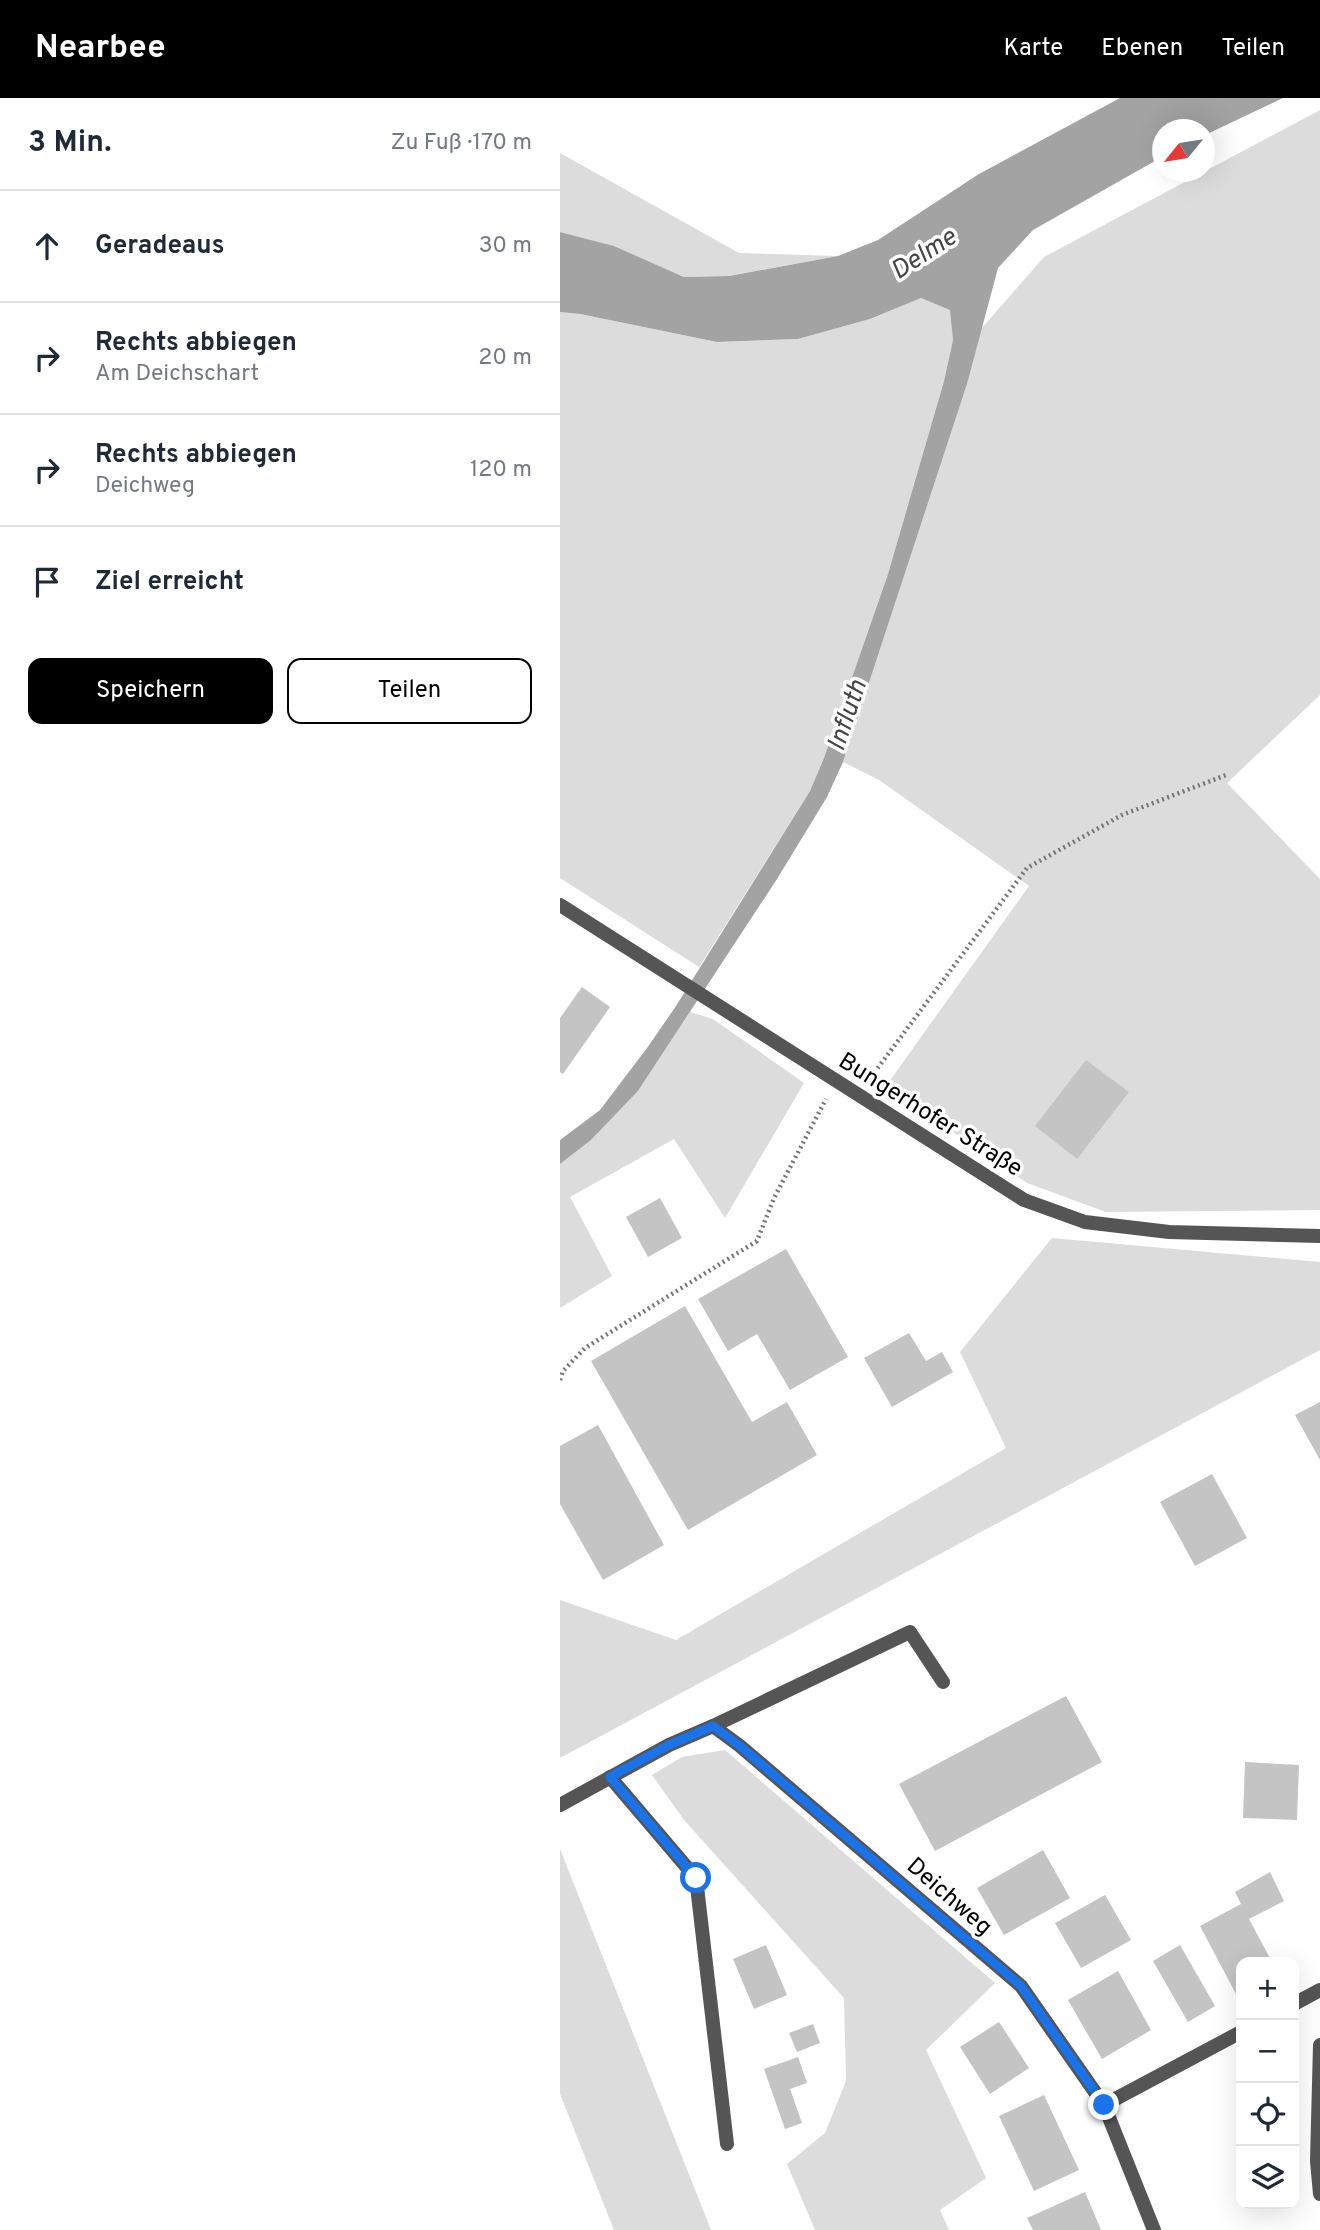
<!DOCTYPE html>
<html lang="de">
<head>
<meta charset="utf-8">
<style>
	body { margin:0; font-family:Overpass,sans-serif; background:#f2f2f3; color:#1f2937 }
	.controls { position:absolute; right:21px; bottom:21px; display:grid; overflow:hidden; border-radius:14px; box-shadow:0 7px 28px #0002 }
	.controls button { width:63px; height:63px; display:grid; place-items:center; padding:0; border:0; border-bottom:2px solid #e0e1e3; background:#fff; color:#1f2937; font:35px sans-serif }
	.compass { position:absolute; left:592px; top:21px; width:63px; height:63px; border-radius:50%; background:#fff; box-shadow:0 7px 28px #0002; rotate:240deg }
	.stop { position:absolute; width:21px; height:21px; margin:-16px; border:5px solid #1a73e8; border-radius:50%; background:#fff }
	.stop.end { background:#1a73e8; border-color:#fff; box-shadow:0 2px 7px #0008 }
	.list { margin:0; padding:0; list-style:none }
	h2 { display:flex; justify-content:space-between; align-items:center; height:91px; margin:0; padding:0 28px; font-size:30px }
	h2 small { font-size:23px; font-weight:400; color:#747a83 }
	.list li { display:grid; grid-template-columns:46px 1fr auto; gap:21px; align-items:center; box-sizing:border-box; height:112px; padding:0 28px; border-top:2px solid #e0e1e3 }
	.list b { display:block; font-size:26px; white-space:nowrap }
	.list p { margin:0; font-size:23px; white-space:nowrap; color:#747a83 }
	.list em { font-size:23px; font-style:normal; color:#747a83 }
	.actions { display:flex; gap:14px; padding:21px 28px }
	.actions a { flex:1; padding:16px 0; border:2px solid #000; border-radius:14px; text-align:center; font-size:24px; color:#000 }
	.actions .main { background:#000; color:#fff }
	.icon { flex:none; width:38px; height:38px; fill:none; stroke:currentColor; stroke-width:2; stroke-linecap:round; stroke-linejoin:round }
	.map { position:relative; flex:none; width:760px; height:2132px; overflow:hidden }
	header { display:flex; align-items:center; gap:42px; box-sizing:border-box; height:98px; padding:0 35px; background:#000; color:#fff }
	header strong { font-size:33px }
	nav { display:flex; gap:38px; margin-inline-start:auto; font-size:24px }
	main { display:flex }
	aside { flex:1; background:#fff }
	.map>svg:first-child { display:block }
	.green { fill:#dcdcdc }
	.water { fill:#a3a3a3 }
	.building { fill:#c4c4c4 }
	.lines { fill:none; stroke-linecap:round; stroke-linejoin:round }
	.path { stroke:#777; stroke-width:4.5; stroke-dasharray:2 3.5; stroke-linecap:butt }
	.lane { stroke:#555; stroke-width:14 }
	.street { stroke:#555; stroke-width:14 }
	.route { stroke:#1a73e8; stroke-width:9 }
	.labels { text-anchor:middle; stroke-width:7; stroke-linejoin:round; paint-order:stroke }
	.street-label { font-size:24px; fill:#000; stroke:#fff }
	.water-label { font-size:26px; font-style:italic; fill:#444; stroke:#fff }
</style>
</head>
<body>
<header>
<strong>Nearbee</strong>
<nav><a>Karte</a><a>Ebenen</a><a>Teilen</a></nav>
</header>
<main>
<aside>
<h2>3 Min.<small>Zu Fuß · 170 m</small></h2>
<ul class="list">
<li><svg class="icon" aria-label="ahead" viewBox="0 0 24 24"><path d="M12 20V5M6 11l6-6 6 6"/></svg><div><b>Geradeaus</b></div><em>30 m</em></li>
<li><svg class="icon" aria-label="right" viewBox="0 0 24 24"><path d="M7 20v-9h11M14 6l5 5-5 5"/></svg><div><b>Rechts abbiegen</b><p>Am Deichschart</p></div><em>20 m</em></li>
<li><svg class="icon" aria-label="right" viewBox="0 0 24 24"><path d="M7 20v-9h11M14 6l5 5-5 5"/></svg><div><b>Rechts abbiegen</b><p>Deichweg</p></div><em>120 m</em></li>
<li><svg class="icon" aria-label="arrive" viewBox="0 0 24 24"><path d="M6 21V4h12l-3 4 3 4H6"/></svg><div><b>Ziel erreicht</b></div></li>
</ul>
<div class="actions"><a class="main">Speichern</a><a>Teilen</a></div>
</aside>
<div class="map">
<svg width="760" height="2132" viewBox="0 0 760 2132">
	<rect width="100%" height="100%" fill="#fff"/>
	<g class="green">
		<polygon points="760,12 760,597 667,685 760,781 760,1112 546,1114 467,1085 326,988 469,788 319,682 283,664 407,286 420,232 484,159"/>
		<polygon points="0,55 179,155 278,158 168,178 124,179 54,148 0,134"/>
		<polygon points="361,200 391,212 393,242 384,283 328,476 264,660 250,693 139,869 0,780 0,214 20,216 157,244 238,241 310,221"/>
		<polygon points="130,914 153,921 244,985 165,1120 114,1041 10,1099 52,1178 0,1210 0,1066 31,1042 78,993"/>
		<polygon points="492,1140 760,1164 760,1252 0,1660 0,1502 116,1542 446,1350 400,1254"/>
		<polygon points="165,1652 435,1885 366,1952 426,2080 380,2112 389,2132 255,2132 227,2066 265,2035 286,1983 284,1900 124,1722 92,1677 122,1659"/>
		<polygon points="0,1751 151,2132 54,2132 0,1996"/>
	</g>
	<polygon class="water" points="560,0 723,0 645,37 645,32 603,32 602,59 473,132 438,170 407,286 283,664 267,699 217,781 78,993 31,1042 0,1066 0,1042 40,1012 87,950 116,908 250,693 264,660 328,476 384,283 393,242 390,212 361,200 310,221 238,241 157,244 20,216 0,214 0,134 54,148 124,179 169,178 278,158 318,142 419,76"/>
	<g class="building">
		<polygon points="22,889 50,909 3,976 0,974 0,920"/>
		<polygon points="526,962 569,994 517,1061 475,1028"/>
		<polygon points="100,1100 122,1140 88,1159 66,1119"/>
		<polygon points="226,1151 288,1259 230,1292 197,1236 168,1253 138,1201"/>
		<polygon points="125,1208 192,1324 227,1304 257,1357 128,1432 31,1263"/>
		<polygon points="349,1235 366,1263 382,1254 393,1274 332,1309 304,1260"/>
		<polygon points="760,1304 760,1362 735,1317"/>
		<polygon points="38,1327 104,1447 43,1482 0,1406 0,1348"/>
		<polygon points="652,1376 687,1440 635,1468 600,1404"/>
		<polygon points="506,1598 542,1664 375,1753 339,1686"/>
		<polygon points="685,1664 739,1667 737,1722 683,1720"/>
		<polygon points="483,1752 510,1800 444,1837 417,1790"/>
		<polygon points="710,1774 724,1803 689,1821 712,1864 681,1864 681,1896 677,1898 640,1828 681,1806 675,1794"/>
		<polygon points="545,1797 571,1842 521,1870 495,1825"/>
		<polygon points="206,1847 227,1897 194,1911 173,1861"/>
		<polygon points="620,1847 655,1908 628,1924 593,1863"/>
		<polygon points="558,1873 591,1932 542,1961 508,1902"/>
		<polygon points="439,1924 469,1970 430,1996 400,1949"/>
		<polygon points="253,1926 260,1945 237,1954 229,1935"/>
		<polygon points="238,1959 247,1985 230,1991 242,2025 225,2031 204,1971"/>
		<polygon points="484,1997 519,2072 474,2093 439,2018"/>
		<polygon points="525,2094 541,2132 473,2132 467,2120"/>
	</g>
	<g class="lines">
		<g class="path">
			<polyline points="311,979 467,770 562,717 666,677"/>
			<polyline points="0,1282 3,1273 25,1250 197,1143 214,1100 266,1001"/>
		</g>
		<g class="lane">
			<polyline points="153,1628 350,1534 383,1584"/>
			<polyline points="50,1679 136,1780 167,2046"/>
		</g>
		<g class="street">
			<polyline points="0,807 464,1102 525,1124 609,1134 760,1138"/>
			<polyline points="0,1707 109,1647 153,1628 180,1648 461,1888 544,2007"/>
			<polyline points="734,1906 760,1892"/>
			<polyline points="760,1947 757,2063 760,2096"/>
			<polyline points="594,2132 544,2007 681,1934"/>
		</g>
	</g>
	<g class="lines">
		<polyline class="route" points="136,1780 50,1679 109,1647 153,1628 180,1648 461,1888 544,2007"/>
	</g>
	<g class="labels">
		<g class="street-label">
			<text transform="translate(371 1016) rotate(32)" y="8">Bungerhofer Straße</text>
			<text transform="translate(390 1798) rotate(41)" y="8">Deichweg</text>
		</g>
		<g class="water-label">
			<text transform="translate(363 155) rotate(-33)" y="9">Delme</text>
			<text transform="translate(286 617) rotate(-71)" y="9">Influth</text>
		</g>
	</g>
</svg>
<div class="controls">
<button>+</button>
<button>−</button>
<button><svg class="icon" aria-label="locate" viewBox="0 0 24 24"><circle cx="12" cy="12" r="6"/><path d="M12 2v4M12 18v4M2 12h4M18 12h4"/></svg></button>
<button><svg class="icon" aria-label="layers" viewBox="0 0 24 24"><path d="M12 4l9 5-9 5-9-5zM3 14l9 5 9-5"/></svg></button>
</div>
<svg class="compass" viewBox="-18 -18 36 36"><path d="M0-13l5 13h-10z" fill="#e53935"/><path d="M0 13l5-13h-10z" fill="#747a83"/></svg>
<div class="stop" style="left:136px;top:1780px"></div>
<div class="stop end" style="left:544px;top:2007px"></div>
</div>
</main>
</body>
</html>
